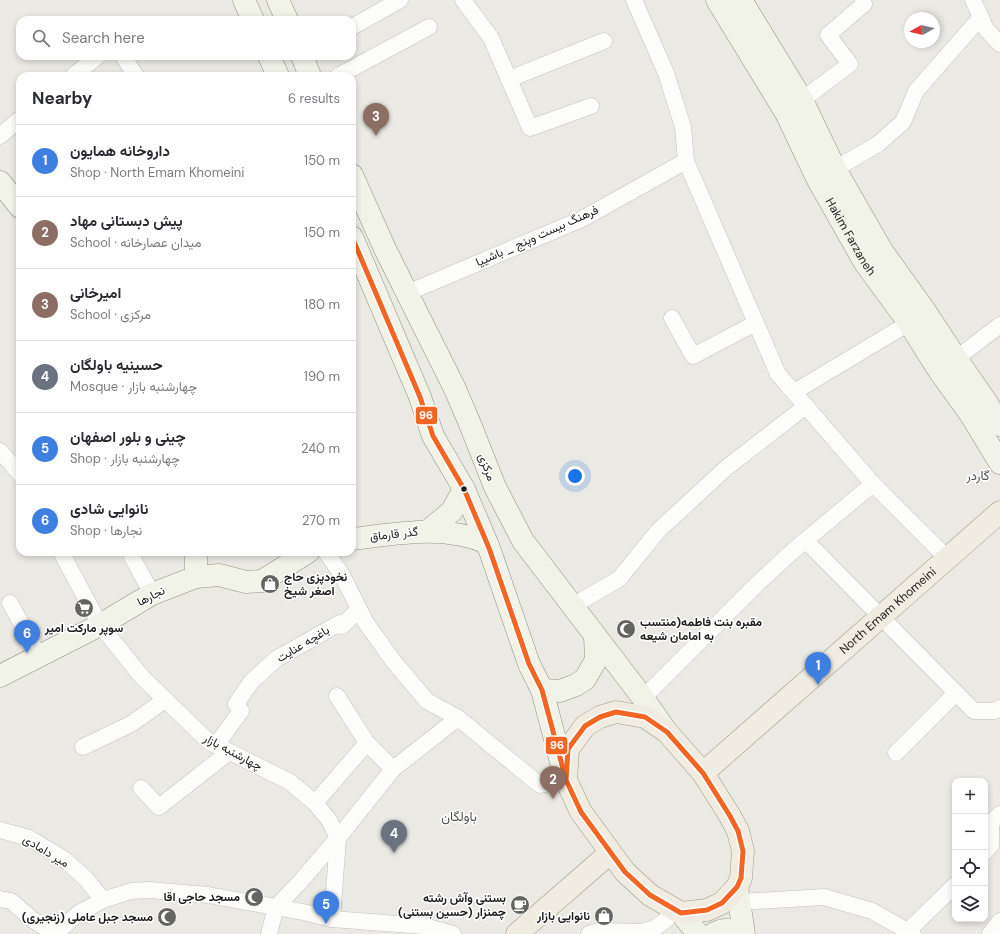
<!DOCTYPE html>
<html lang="en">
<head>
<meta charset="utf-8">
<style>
	body { margin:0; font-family:"DM Sans",Vazirmatn,sans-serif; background:#f2f2f3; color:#2b2b33 }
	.controls { position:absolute; right:12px; bottom:12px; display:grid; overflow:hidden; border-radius:8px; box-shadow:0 2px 6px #0003 }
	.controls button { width:36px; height:36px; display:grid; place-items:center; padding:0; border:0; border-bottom:1px solid #e1e1e2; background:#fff; color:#2b2b33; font:20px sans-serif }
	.compass { position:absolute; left:904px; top:12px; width:36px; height:36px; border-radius:50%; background:#fff; box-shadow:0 2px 6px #0003; rotate:262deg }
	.you { position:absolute; left:575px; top:476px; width:14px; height:14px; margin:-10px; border:3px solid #fff; border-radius:50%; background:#1a73e8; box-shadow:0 0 0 6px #1a73e833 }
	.badge { display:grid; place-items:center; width:26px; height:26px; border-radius:50%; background:#646462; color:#fff; font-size:13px; font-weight:700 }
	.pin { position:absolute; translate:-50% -33px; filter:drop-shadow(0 1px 2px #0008) }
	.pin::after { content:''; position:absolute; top:21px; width:14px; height:12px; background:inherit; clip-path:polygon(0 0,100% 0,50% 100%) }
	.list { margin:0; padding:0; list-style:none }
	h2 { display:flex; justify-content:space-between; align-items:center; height:52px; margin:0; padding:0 16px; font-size:17px }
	h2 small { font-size:13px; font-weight:400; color:#7c7c81 }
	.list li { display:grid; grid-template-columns:26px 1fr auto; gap:12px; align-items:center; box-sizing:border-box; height:72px; padding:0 16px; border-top:1px solid #e1e1e2 }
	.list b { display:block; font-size:15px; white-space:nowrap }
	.list p { margin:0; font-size:13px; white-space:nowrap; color:#7c7c81 }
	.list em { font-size:13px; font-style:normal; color:#7c7c81 }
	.icon { flex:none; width:22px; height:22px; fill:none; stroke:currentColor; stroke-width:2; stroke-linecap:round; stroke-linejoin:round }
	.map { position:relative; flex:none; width:1000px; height:934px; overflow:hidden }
	.search { position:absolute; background:#fff; box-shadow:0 2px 6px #0003; left:16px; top:16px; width:340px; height:44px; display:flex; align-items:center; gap:10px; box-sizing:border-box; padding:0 14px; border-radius:12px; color:#7c7c81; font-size:15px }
	.panel { position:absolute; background:#fff; box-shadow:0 2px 6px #0003; left:16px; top:72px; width:340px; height:484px; border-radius:12px }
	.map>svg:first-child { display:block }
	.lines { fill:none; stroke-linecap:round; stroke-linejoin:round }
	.street-casing { stroke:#c3c2c0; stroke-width:17 }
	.secondary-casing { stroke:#90947c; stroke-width:23 }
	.primary-casing { stroke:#a09981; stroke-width:23 }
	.street { stroke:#fcfcfb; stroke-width:16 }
	.secondary { stroke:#f1f2e8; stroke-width:22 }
	.primary { stroke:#f0ece2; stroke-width:22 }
	.bus-1-casing { stroke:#fff; stroke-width:8 }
	.bus-1 { stroke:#f26522; stroke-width:5 }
	.bus-dot { fill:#1c1c1c; stroke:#fff; stroke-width:1.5 }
	.labels { text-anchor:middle; stroke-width:3; stroke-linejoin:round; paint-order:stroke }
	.street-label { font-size:12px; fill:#1c1c1c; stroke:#fff }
	.poi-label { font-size:12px; font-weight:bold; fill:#1c1c1c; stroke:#fff; text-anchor:end }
	.neighbourhood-label { font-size:13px; fill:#4f4f4f; stroke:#fff }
	.line-badge { stroke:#fff; stroke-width:1.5 }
	.badge-label { font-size:11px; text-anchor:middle; font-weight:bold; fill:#fff }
</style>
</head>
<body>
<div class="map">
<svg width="1000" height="934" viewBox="0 0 1000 934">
	<rect width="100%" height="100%" fill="#eae9e4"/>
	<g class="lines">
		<defs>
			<g id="street">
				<polyline points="463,0 491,38 530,128 591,106"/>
				<polyline points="634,0 666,73 683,127 686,161 778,374 873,484 947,558"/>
				<polyline points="973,0 986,29 1000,44"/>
				<polyline points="352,27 400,0"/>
				<polyline points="123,56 136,76"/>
				<polyline points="73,76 98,56"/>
				<polyline points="338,76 429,27"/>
				<polyline points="509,79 604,41"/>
				<polyline points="802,100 850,64 828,35 864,4 863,0"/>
				<polyline points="0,136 20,119"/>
				<polyline points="835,169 878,144 903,122 916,91 981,17"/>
				<polyline points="407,293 582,219 686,161"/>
				<polyline points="672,318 693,356 756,323"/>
				<polyline points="949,364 1000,325"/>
				<polyline points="794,392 909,323"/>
				<polyline points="0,451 20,474"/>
				<polyline points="806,541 974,711 994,711 1000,708"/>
				<polyline points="61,552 100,625 142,677 208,741 290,782 315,803 329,820 338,838 332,919"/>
				<polyline points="326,552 342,575 366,623 394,662 427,701 458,718 540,785 566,780"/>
				<polyline points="132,557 152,594"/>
				<polyline points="10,603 39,656"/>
				<polyline points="572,606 619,579 658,531 726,468 806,406"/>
				<polyline points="337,696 367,743 393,769"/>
				<polyline points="643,698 756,585 795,549 873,484"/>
				<polyline points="216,745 241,711 236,704 251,682 276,659 340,623 342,626 359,609"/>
				<polyline points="83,747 131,724 165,700"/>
				<polyline points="896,753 956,693"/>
				<polyline points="141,788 159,807 229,752"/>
				<polyline points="315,803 367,743"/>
				<polyline points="0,830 29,838 64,859 86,879 103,900"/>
				<polyline points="985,852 991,845 991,823 1000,814"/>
				<polyline points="0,899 11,901 33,920 56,934"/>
				<polyline points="740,902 824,897 872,911 913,934"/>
				<polyline points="908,931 955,885"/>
				<polyline points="55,934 79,913 103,900 131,891 149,890 208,895 303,912 332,919 424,926 453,934"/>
				<polyline points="269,934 276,907 299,883 338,838 393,769 458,718"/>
				<polyline points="589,934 599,931 642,932 655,928 667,919 671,906"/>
				<polyline points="990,934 1000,921"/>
			</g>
			<g id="secondary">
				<polyline points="244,0 253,20"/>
				<polyline points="278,0 287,20"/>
				<path id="s1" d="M717,0L786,113L818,180L865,263L909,323L940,372L971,415L1000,463"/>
				<polyline points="741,0 802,100 835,169 882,251 925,311 956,358 987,403 1000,425"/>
				<polyline points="269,56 278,76"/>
				<polyline points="302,56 310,76"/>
				<polyline points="352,175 385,249 455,389 470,424 495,487 523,541 643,698 666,731"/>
				<polyline points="0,182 20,207"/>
				<polyline points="352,237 420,397 433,436 464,489 489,548 529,664 542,690 565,777"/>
				<polyline points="428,531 452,511 464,489"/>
				<path d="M352,539C397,534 444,524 487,543"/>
				<polyline points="196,577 196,552"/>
				<polyline points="0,676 100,625 152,594 196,577 219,575 246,582 262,581 308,552"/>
				<polyline points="542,690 560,691 576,685 585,679 596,660 595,636"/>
				<polyline points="737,887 744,934"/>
				<polyline points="681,913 698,934"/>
				<path d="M713,934C722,929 728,928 737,934"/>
			</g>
			<g id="primary">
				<polygon points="616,712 645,717 667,732 703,773 730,816 738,831 743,851 741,878 737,887 722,903 707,910 681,913 650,895 625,872 581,812 566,780 568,749 585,726 600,717"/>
				<path id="s2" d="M703,773L1000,512"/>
				<polyline points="517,934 610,853"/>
			</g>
		</defs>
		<use href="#street" class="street-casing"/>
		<use href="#secondary" class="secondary-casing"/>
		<use href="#primary" class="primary-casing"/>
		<use href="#street" class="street"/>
		<use href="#secondary" class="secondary"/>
		<use href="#primary" class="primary"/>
		<defs>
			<polyline id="bus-1" points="352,237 420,397 433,436 464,489 489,548 529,664 542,690 566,780 581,812 625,872 650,895 681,913 707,910 722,903 737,887 741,878 743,851 738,831 730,816 703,773 667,732 645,717 616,712 600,717 585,726 568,749 566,780"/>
		</defs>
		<use href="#bus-1" class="bus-1-casing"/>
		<use href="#bus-1" class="bus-1"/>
	</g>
	<defs>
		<symbol id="shop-disc" viewBox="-11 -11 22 22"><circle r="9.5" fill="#646462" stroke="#fff"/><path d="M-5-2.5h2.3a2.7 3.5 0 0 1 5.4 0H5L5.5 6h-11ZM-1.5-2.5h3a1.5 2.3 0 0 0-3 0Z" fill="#fff"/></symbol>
		<symbol id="supermarket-disc" viewBox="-11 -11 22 22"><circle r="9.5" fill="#646462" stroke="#fff"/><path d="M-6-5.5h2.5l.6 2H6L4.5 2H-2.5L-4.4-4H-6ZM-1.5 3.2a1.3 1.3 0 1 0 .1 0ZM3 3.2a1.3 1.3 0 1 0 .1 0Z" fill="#fff"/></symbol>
		<symbol id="mosque-disc" viewBox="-11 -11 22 22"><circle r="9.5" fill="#646462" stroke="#fff"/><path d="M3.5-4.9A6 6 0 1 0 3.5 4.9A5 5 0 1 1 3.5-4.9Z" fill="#fff"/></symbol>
		<symbol id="cafe-disc" viewBox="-11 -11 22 22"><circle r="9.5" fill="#646462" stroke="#fff"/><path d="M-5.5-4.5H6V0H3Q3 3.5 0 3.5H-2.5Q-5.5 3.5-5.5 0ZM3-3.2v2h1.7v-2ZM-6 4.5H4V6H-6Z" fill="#fff"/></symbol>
	</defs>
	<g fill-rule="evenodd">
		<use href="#shop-disc" x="259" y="573" width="22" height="22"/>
		<use href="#supermarket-disc" x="73" y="597" width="22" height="22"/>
		<use href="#mosque-disc" x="615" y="618" width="22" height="22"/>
		<use href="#mosque-disc" x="243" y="886" width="22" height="22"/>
		<use href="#cafe-disc" x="509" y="894" width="22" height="22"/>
		<use href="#shop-disc" x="593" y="905" width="22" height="22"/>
		<use href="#mosque-disc" x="156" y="906" width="22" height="22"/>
	</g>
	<circle class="bus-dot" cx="464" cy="489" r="3.5"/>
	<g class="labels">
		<g class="street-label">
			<text transform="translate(537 236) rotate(-24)" y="4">فرهنگ بیست وپنج _ باشییا</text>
			<text dy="4" stroke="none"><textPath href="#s1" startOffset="272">Hakim Farzaneh</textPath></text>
			<text transform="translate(487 467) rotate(69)" y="4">مرکزی</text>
			<text transform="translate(394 534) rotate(-6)" y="4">گذر قارماق</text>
			<text transform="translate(151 596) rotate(-27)" y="4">نجارها</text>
			<text dy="4" stroke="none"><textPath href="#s2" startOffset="246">North Emam Khomeini</textPath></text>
			<text transform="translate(303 644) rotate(-31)" y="4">باغچه عنایت</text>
			<text transform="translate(233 752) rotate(28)" y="4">چهارشنبه بازار</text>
			<text transform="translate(46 851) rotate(31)" y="4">میر دامادی</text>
		</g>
		<g class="poi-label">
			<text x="284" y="581" text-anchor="start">نخودپزی حاج<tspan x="284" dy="14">اصغر شیخ</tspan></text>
			<text x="640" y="626" text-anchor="start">مقبره بنت فاطمه(منتسب<tspan x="640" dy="14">به امامان شیعه</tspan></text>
			<text x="84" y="632" text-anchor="middle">سوپر مارکت امیر</text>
			<text x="240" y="901">مسجد حاجی اقا</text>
			<text x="506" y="902">بستنی وآش رشته<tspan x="506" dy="14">چمنزار (حسین بستنی)</tspan></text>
			<text x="590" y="920">نانوایی بازار</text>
			<text x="153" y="921">مسجد جبل عاملی (زنجیری)</text>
		</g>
		<g class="neighbourhood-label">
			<text x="978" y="480">گاردر</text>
			<text x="459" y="821">باولگان</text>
		</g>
	</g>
	<g class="line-badge">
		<rect x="415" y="406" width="23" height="19" rx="4" fill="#f26522"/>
		<rect x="545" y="736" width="23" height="19" rx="4" fill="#f26522"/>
	</g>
	<g class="badge-label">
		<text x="426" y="419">96</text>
		<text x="557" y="749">96</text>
	</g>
</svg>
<div class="controls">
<button>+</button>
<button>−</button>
<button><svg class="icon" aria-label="locate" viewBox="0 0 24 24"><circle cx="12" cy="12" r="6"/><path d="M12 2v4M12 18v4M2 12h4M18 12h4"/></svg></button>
<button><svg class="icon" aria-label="layers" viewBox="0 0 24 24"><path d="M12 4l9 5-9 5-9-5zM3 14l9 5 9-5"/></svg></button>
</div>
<svg class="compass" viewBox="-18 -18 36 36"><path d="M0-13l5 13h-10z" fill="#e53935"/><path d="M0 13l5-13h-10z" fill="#7c7c81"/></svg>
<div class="you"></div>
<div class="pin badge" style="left:818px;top:685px;background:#3f7fe0">1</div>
<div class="pin badge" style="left:553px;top:799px;background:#8d6e63">2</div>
<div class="pin badge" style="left:376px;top:136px;background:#8d6e63">3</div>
<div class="pin badge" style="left:394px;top:853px;background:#6b7280">4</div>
<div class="pin badge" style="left:326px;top:924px;background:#3f7fe0">5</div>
<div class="pin badge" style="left:27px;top:653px;background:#3f7fe0">6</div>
<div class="search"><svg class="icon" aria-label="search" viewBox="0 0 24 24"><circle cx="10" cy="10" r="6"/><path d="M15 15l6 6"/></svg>Search here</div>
<section class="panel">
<h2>Nearby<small>6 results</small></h2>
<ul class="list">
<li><span class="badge" style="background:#3f7fe0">1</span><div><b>داروخانه همایون</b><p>Shop · North Emam Khomeini</p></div><em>150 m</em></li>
<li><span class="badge" style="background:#8d6e63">2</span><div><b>پیش دبستانی مهاد</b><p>School · میدان عصارخانه</p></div><em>150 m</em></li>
<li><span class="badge" style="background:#8d6e63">3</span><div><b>امیرخانی</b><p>School · مرکزی</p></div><em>180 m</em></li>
<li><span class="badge" style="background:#6b7280">4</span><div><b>حسینیه باولگان</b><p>Mosque · چهارشنبه بازار</p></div><em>190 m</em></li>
<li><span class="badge" style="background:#3f7fe0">5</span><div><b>چینی و بلور اصفهان</b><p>Shop · چهارشنبه بازار</p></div><em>240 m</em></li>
<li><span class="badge" style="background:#3f7fe0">6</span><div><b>نانوایی شادی</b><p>Shop · نجارها</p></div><em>270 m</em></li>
</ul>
</section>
</div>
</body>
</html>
